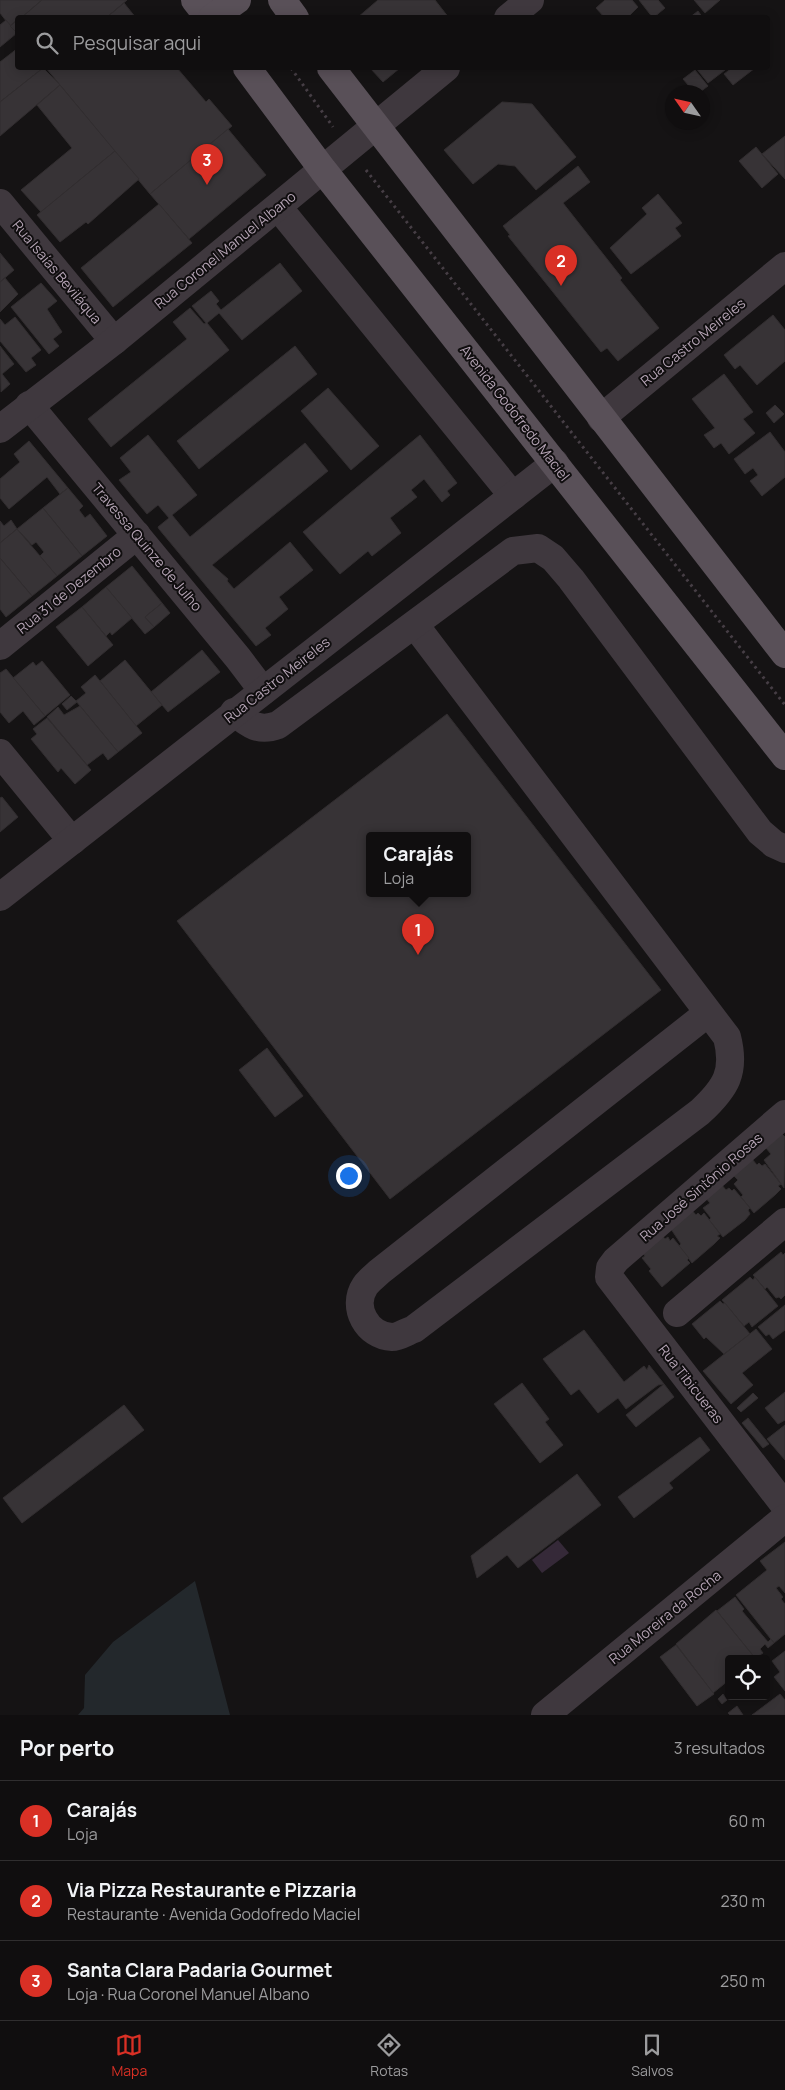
<!DOCTYPE html>
<html lang="pt">
<head>
<meta charset="utf-8">
<style>
	body { margin:0; font-family:Manrope,sans-serif; background:#1e1c1d; color:#f1f3f6 }
	.controls { position:absolute; right:15px; bottom:15px; display:grid; overflow:hidden; border-radius:5px; box-shadow:0 2px 12px #0003 }
	.controls button { width:45px; height:45px; display:grid; place-items:center; padding:0; border:0; border-bottom:1px solid #302e2f; background:#100e0f; color:#f1f3f6; font:25px sans-serif }
	.compass { position:absolute; left:665px; top:85px; width:45px; height:45px; border-radius:50%; background:#100e0f; box-shadow:0 2px 12px #0003; rotate:304deg }
	.you { position:absolute; left:348px; top:1175px; width:18px; height:18px; margin:-12px; border:4px solid #fff; border-radius:50%; background:#1a73e8; box-shadow:0 0 0 8px #1a73e833 }
	.badge { display:grid; place-items:center; width:32px; height:32px; border-radius:50%; background:#d93025; color:#fff; font-size:16px; font-weight:700 }
	.pin { position:absolute; translate:-50% -41px; filter:drop-shadow(0 1px 2px #0008) }
	.pin::after { content:''; position:absolute; top:26px; width:18px; height:15px; background:inherit; clip-path:polygon(0 0,100% 0,50% 100%) }
	.popup { position:absolute; left:366px; top:832px; width:105px; height:65px; box-sizing:border-box; display:grid; place-content:center; border-radius:5px; background:#100e0f; filter:drop-shadow(0 1px 4px #0005); font-size:16px; white-space:nowrap; color:#9c9c9e }
	.popup b { font-size:19px; color:#f1f3f6 }
	.popup::after { content:''; position:absolute; left:50%; top:100%; margin-left:-10px; border:10px solid transparent; border-top-color:#100e0f }
	.list { margin:0; padding:0; list-style:none }
	h2 { display:flex; justify-content:space-between; align-items:center; height:65px; margin:0; padding:0 20px; font-size:21px }
	h2 small { font-size:16px; font-weight:400; color:#9c9c9e }
	.list li { display:grid; grid-template-columns:32px 1fr auto; gap:15px; align-items:center; box-sizing:border-box; height:80px; padding:0 20px; border-top:1px solid #302e2f }
	.list b { display:block; font-size:19px; white-space:nowrap }
	.list p { margin:0; font-size:16px; white-space:nowrap; color:#9c9c9e }
	.list em { font-size:16px; font-style:normal; color:#9c9c9e }
	.icon { flex:none; width:28px; height:28px; fill:none; stroke:currentColor; stroke-width:2; stroke-linecap:round; stroke-linejoin:round }
	.map { position:relative; flex:none; width:785px; height:1715px; overflow:hidden }
	.search { position:absolute; background:#100e0f; box-shadow:0 2px 12px #0003; left:15px; right:15px; top:15px; height:55px; display:flex; align-items:center; gap:12px; box-sizing:border-box; padding:0 18px; border-radius:5px; color:#9c9c9e; font-size:19px }
	.sheet { height:305px; background:#100e0f }
	nav { display:flex; justify-content:space-around; align-items:center; box-sizing:border-box; height:70px; border-top:1px solid #302e2f; background:#100e0f; font-size:14px; color:#9c9c9e }
	nav a { display:grid; justify-items:center; gap:2px }
	nav .on { color:#d93025 }
	.map>svg:first-child { display:block }
	.green { fill:#23282c }
	.water { fill:#352938 }
	.building { fill:#373336; stroke:#312d2f; fill-rule:evenodd }
	.lines { fill:none; stroke-linecap:round; stroke-linejoin:round }
	.path { stroke:#463e45; stroke-width:3; stroke-dasharray:2.5 4; stroke-linecap:butt }
	.minor { stroke:#3f383e; stroke-width:28 }
	.major { stroke:#595058; stroke-width:28 }
	.labels { text-anchor:middle; stroke-width:4; stroke-linejoin:round; paint-order:stroke }
	.street-label { font-size:14px; fill:#b5a4b5; stroke:#100e0f }
</style>
</head>
<body>
<div class="map">
<svg width="785" height="1715" viewBox="0 0 785 1715">
	<rect width="100%" height="100%" fill="#151314"/>
	<polygon class="green" points="195,1581 230,1715 78,1715 84,1708 85,1675 113,1642"/>
	<polygon class="water" points="558,1540 569,1553 542,1573 532,1560"/>
	<g class="building">
		<polygon points="0,0 42,0 21,18 18,18 10,26 0,13"/>
		<polygon points="42,0 127,0 106,18 21,18"/>
		<polygon points="378,0 435,0 449,18 357,18"/>
		<polygon points="605,0 632,0 638,7 627,18 605,18 596,8"/>
		<polygon points="639,0 658,0 665,8 653,18"/>
		<polygon points="694,0 720,0 705,13"/>
		<polygon points="124,3 136,18 106,18"/>
		<polygon points="698,11 703,18 689,18"/>
		<polygon points="6,20 17,33 0,47 0,25"/>
		<polygon points="18,20 18,34 10,26"/>
		<polygon points="18,48 18,68 43,68 0,102 0,62"/>
		<polygon points="43,68 60,85 0,136 0,102"/>
		<polygon points="46,68 177,68 206,102 209,99 232,126 150,194"/>
		<polygon points="370,68 400,68 383,82"/>
		<polygon points="696,68 723,68 725,70 708,83"/>
		<polygon points="732,68 755,68 733,85 724,74"/>
		<polygon points="695,70 708,86 700,92 694,92 683,79"/>
		<polygon points="60,85 115,151 41,212 21,190 72,148 37,105"/>
		<polygon points="502,102 532,104 576,157 536,190 515,166 498,164 473,184 444,150"/>
		<polygon points="228,129 266,175 189,239 150,194"/>
		<polygon points="785,136 785,179 762,154"/>
		<polygon points="756,147 778,174 762,188 739,161"/>
		<polygon points="115,151 139,179 88,224 86,222 60,242 37,215"/>
		<polygon points="578,166 590,182 563,203 622,278 620,280 659,328 618,361 607,348 601,352 508,236 510,235 503,226"/>
		<polygon points="658,194 682,223 675,228 681,236 631,274 610,248 647,214 642,208"/>
		<polygon points="159,204 192,243 113,307 81,268"/>
		<polygon points="0,253 14,270 0,282"/>
		<polygon points="280,263 302,291 242,340 219,313 207,323 229,350 111,447 88,419 187,339 173,322 190,308 204,324 206,323 192,306 211,291 219,301 216,304 221,310"/>
		<polygon points="5,278 18,294 0,312 0,282"/>
		<polygon points="41,283 57,301 47,309 62,332 53,339 59,346 49,354 11,307"/>
		<polygon points="773,315 785,330 785,361 757,385 740,365 735,369 724,355"/>
		<polygon points="15,317 41,350 31,358 36,365 26,372 0,341 0,319 5,325"/>
		<polygon points="0,346 14,364 2,374 10,384 1,392"/>
		<polygon points="295,346 317,374 199,469 177,441"/>
		<polygon points="724,374 753,412 743,419 755,433 729,454 721,443 714,448 704,435 715,428 692,399"/>
		<polygon points="328,388 379,446 351,470 301,411"/>
		<polygon points="775,405 784,414 774,423 766,413"/>
		<polygon points="770,432 785,452 785,477 762,496 750,481 758,475 753,468 745,474 734,459"/>
		<polygon points="148,435 197,495 172,515 190,537 305,443 328,471 212,565 228,579 227,581 234,589 290,542 313,570 279,597 288,609 265,628 271,635 256,646 159,529 158,527 169,518 158,505 147,514 119,480 131,472 120,458"/>
		<polygon points="420,435 457,483 447,491 450,495 442,502 424,479 411,490 417,497 390,518 401,533 372,556 368,551 340,574 303,532"/>
		<polygon points="29,441 68,488 60,494 47,477 9,509 0,498 0,479 20,462 14,454"/>
		<polygon points="68,488 83,506 79,510 85,518 90,514 107,536 82,556 43,508"/>
		<polygon points="43,508 82,556 57,576 40,556 44,552 36,542 32,545 17,529"/>
		<polygon points="11,520 17,529 0,543 0,521 4,526"/>
		<polygon points="17,529 57,576 32,596 0,558 0,543"/>
		<polygon points="0,558 32,596 6,617 0,609"/>
		<polygon points="132,566 162,603 145,617 154,627 145,634 106,587"/>
		<polygon points="106,587 132,618 112,635 110,632 106,636 82,607"/>
		<polygon points="162,603 170,613 154,627 145,617"/>
		<polygon points="82,607 113,645 88,666 56,627"/>
		<polygon points="202,650 220,672 168,712 151,692"/>
		<polygon points="125,660 162,705 136,726 100,681"/>
		<polygon points="42,661 70,695 45,716 13,678 33,662 36,666"/>
		<polygon points="6,669 45,716 34,725 23,711 9,723 0,712 0,673"/>
		<polygon points="95,675 142,733 118,752 76,701 86,693 81,687"/>
		<polygon points="71,696 77,702 67,710 62,704"/>
		<polygon points="80,706 118,752 108,760 103,753 87,765 47,717 58,707 64,715"/>
		<path d="M447,714L661,990L390,1199L177,921ZM369,836H467V894H369Z"/>
		<polygon points="47,718 91,770 75,784 61,768 58,772 31,739 37,734 33,729"/>
		<polygon points="2,797 18,817 0,832 0,798"/>
		<polygon points="267,1048 303,1096 275,1117 239,1070"/>
		<polygon points="782,1134 785,1137 784,1188 764,1160 771,1154 766,1148"/>
		<polygon points="752,1159 757,1165 759,1163 762,1166 765,1164 781,1184 778,1186 781,1189 775,1195 754,1213 741,1197 743,1195 734,1184 738,1180 732,1174"/>
		<polygon points="721,1184 726,1190 729,1188 732,1191 734,1189 750,1208 748,1210 750,1214 745,1220 723,1237 709,1220 711,1218 703,1208 710,1203 705,1197"/>
		<polygon points="690,1208 696,1215 698,1213 701,1216 704,1213 720,1234 717,1236 720,1238 714,1244 692,1263 679,1246 681,1244 669,1226"/>
		<polygon points="660,1233 665,1239 668,1237 670,1241 673,1238 689,1258 687,1260 690,1263 662,1287 649,1271 651,1269 642,1258 645,1256 640,1250"/>
		<polygon points="781,1252 783,1255 785,1253 785,1295 781,1299 779,1297 776,1298 767,1287 765,1289 753,1275"/>
		<polygon points="750,1277 753,1280 755,1277 778,1306 752,1327 749,1322 744,1326 722,1300"/>
		<polygon points="720,1301 723,1304 725,1303 750,1334 724,1354 706,1337 704,1339 692,1324"/>
		<polygon points="785,1305 785,1330 773,1339 769,1334 766,1336 758,1327"/>
		<polygon points="756,1329 772,1349 742,1373 753,1385 731,1404 703,1371"/>
		<polygon points="584,1330 624,1382 644,1366 647,1370 649,1365 664,1384 658,1385 626,1409 618,1398 598,1413 579,1389 571,1395 543,1359"/>
		<polygon points="522,1383 549,1419 545,1422 563,1445 540,1463 494,1404"/>
		<polygon points="664,1384 674,1397 636,1427 626,1415"/>
		<polygon points="785,1392 785,1420 778,1424 765,1408"/>
		<polygon points="753,1393 758,1398 741,1412 737,1408"/>
		<polygon points="124,1405 144,1430 22,1523 3,1498"/>
		<polygon points="748,1418 769,1444 763,1448 742,1423"/>
		<polygon points="785,1425 785,1460 767,1439"/>
		<polygon points="700,1437 710,1450 669,1483 673,1488 634,1518 618,1497"/>
		<polygon points="577,1474 601,1505 518,1568 507,1555 477,1578 471,1556"/>
		<polygon points="785,1542 785,1593 779,1586 776,1588 783,1597 781,1599 785,1604 785,1634 774,1643 736,1595 767,1570 760,1561"/>
		<polygon points="735,1597 744,1609 742,1611 768,1642 771,1639 774,1643 768,1648 765,1644 760,1649 763,1653 755,1658 717,1611"/>
		<polygon points="716,1610 755,1658 729,1659 729,1680 713,1693 676,1644"/>
		<polygon points="676,1645 714,1694 697,1706 660,1657"/>
		<polygon points="785,1651 785,1691 774,1677 780,1672 772,1661"/>
		<polygon points="723,1694 727,1700 722,1704 718,1699"/>
		<polygon points="780,1694 785,1700 785,1715 752,1715"/>
		<polygon points="737,1706 743,1715 730,1715 728,1713"/>
	</g>
	<g class="lines">
		<g class="path">
			<polyline points="291,68 333,127"/>
			<polyline points="366,170 785,705"/>
		</g>
		<g class="minor">
			<polyline points="508,18 530,0"/>
			<polyline points="0,203 114,341"/>
			<polyline points="278,207 513,496"/>
			<polyline points="29,405 238,658 263,691"/>
			<polyline points="601,418 785,266"/>
			<polyline points="0,429 114,341 446,68"/>
			<path d="M415,625L727,1037C736,1072 726,1088 700,1112L414,1329C408,1331 399,1337 392,1337C367,1336 351,1307 365,1286C368,1281 374,1277 379,1272L708,1013"/>
			<polyline points="0,646 137,535"/>
			<path d="M234,712C249,725 259,732 278,725L513,551L538,548L553,558L571,579L760,832L774,844L785,849"/>
			<polyline points="0,753 72,841"/>
			<polyline points="0,897 555,463"/>
			<polyline points="785,1114 616,1260 610,1268 609,1277 785,1506"/>
			<polyline points="677,1313 785,1222"/>
			<polyline points="545,1715 785,1518"/>
		</g>
		<g class="major">
			<polyline points="195,0 209,18"/>
			<polyline points="282,0 295,18"/>
			<polyline points="212,18 237,0"/>
			<polyline points="247,68 323,170 785,756"/>
			<polyline points="331,68 785,654"/>
		</g>
	</g>
	<g class="labels">
		<g class="street-label">
			<text transform="translate(225 250) rotate(-39)" y="5">Rua Coronel Manuel Albano</text>
			<text transform="translate(57 272) rotate(50)" y="5">Rua Isaías Beviláqua</text>
			<text transform="translate(693 342) rotate(-39)" y="5">Rua Castro Meireles</text>
			<text transform="translate(515 413) rotate(52)" y="5">Avenida Godofredo Maciel</text>
			<text transform="translate(147 547) rotate(50)" y="5">Travessa Quinze de Julho</text>
			<text transform="translate(69 590) rotate(-39)" y="5">Rua 31 de Dezembro</text>
			<text transform="translate(277 680) rotate(-38)" y="5">Rua Castro Meireles</text>
			<text transform="translate(701 1187) rotate(-41)" y="5">Rua José Sintônio Rosas</text>
			<text transform="translate(691 1384) rotate(52)" y="5">Rua Tibicueras</text>
			<text transform="translate(665 1617) rotate(-39)" y="5">Rua Moreira da Rocha</text>
		</g>
	</g>
</svg>
<div class="controls">
<button><svg class="icon" aria-label="locate" viewBox="0 0 24 24"><circle cx="12" cy="12" r="6"/><path d="M12 2v4M12 18v4M2 12h4M18 12h4"/></svg></button>
</div>
<svg class="compass" viewBox="-18 -18 36 36"><path d="M0-13l5 13h-10z" fill="#e53935"/><path d="M0 13l5-13h-10z" fill="#9c9c9e"/></svg>
<div class="you"></div>
<div class="pin badge" style="left:418px;top:955px">1</div>
<div class="popup"><b>Carajás</b>Loja</div>
<div class="pin badge" style="left:561px;top:286px">2</div>
<div class="pin badge" style="left:207px;top:185px">3</div>
<div class="search"><svg class="icon" aria-label="search" viewBox="0 0 24 24"><circle cx="10" cy="10" r="6"/><path d="M15 15l6 6"/></svg>Pesquisar aqui</div>
</div>
<section class="sheet">
<h2>Por perto<small>3 resultados</small></h2>
<ul class="list">
<li><span class="badge">1</span><div><b>Carajás</b><p>Loja</p></div><em>60 m</em></li>
<li><span class="badge">2</span><div><b>Via Pizza Restaurante e Pizzaria</b><p>Restaurante · Avenida Godofredo Maciel</p></div><em>230 m</em></li>
<li><span class="badge">3</span><div><b>Santa Clara Padaria Gourmet</b><p>Loja · Rua Coronel Manuel Albano</p></div><em>250 m</em></li>
</ul>
</section>
<nav>
<a class="on"><svg class="icon" aria-label="map" viewBox="0 0 24 24"><path d="M3 6l6-2 6 2 6-2v14l-6 2-6-2-6 2zM9 4v14M15 6v14"/></svg>Mapa</a>
<a><svg class="icon" aria-label="directions" viewBox="0 0 24 24"><path d="M12 3l9 9-9 9-9-9zM9 14v-3h6M13 9l2 2-2 2"/></svg>Rotas</a>
<a><svg class="icon" aria-label="saved" viewBox="0 0 24 24"><path d="M7 4h10v16l-5-4-5 4z"/></svg>Salvos</a>
</nav>
</body>
</html>
